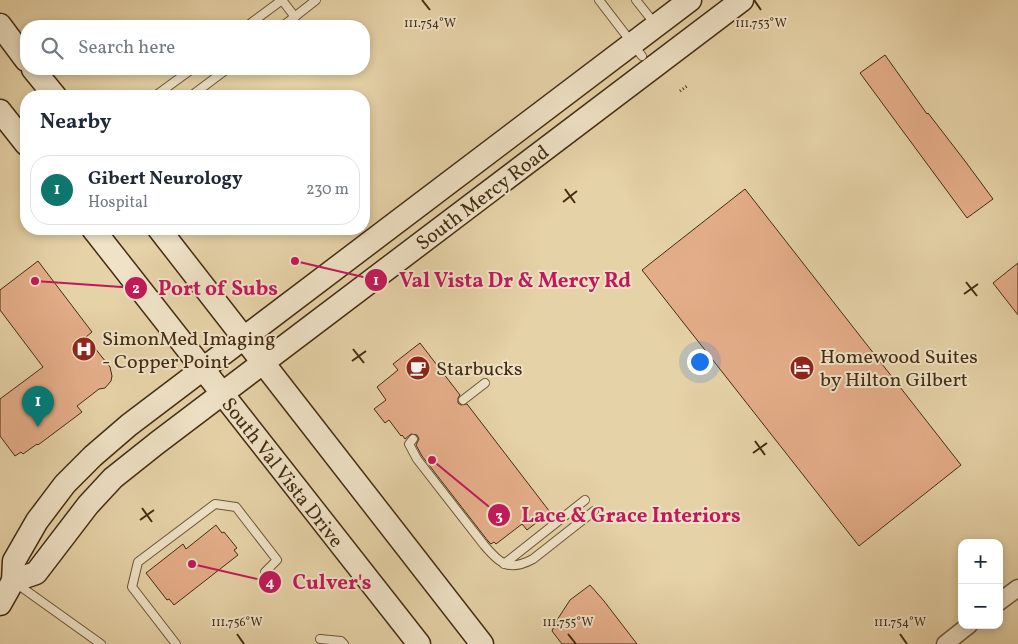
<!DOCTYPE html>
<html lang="en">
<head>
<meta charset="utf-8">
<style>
	body { margin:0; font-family:Vollkorn,serif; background:#f6f6f7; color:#1f2937 }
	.controls { position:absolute; right:15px; bottom:15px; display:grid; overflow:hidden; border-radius:10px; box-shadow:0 2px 8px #0003 }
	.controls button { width:45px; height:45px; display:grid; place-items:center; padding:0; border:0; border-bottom:1px solid #e0e1e3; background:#fff; color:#1f2937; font:25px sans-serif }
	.you { position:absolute; left:699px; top:361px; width:18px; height:18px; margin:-12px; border:4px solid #fff; border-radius:50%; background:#1a73e8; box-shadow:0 0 0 8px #1a73e833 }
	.badge { display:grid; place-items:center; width:32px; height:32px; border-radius:50%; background:#0f766e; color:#fff; font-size:16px; font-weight:700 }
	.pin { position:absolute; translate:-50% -41px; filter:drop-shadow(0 1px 2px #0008) }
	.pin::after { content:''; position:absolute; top:26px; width:18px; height:15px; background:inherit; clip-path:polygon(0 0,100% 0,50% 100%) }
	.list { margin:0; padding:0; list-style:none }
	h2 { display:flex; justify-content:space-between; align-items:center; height:65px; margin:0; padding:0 20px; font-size:21px }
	h2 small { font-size:16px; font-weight:400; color:#747a83 }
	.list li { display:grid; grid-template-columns:32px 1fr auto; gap:15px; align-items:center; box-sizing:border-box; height:70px; margin:0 10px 10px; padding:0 10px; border:1px solid #e0e1e3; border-radius:20px }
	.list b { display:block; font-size:19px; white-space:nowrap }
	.list p { margin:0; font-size:16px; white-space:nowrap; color:#747a83 }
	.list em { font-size:16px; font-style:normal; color:#747a83 }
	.icon { flex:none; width:28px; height:28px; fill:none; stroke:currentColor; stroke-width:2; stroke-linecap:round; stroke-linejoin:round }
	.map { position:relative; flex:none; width:1018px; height:644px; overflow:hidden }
	.search { position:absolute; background:#fff; box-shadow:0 2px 8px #0003; left:20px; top:20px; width:350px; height:55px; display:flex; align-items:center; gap:12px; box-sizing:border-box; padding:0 18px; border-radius:20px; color:#747a83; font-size:19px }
	.panel { position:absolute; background:#fff; box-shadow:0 2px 8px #0003; left:20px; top:90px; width:350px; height:145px; border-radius:20px }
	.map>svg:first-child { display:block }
	.building { fill:#e4ad89; stroke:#442c13 }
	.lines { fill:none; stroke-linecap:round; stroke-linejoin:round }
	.lane-casing { stroke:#6c5638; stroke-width:10 }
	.street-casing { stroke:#6c5638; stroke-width:19 }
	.secondary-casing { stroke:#442c13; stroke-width:25 }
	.path { stroke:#442c13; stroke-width:3; stroke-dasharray:1 2.5; stroke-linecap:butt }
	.lane { stroke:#efe2c6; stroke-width:8 }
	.street { stroke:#efe2c6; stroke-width:16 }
	.secondary { stroke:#efe2c6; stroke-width:22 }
	.ticks { fill:none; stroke:#442c13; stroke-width:2 }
	.labels { text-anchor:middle; stroke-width:4; stroke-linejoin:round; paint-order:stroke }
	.street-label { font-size:20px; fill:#442c13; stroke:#efe2c6 }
	.poi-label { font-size:20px; fill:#442c13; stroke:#efe2c6; text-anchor:start }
	.ticks-label { font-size:12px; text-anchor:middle; fill:#442c13; stroke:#efe2c6; stroke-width:4; stroke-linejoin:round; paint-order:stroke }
	.leader { fill:none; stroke:#c2185b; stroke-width:2 }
	.callout-dot { fill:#c2185b; stroke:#efe2c6; stroke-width:2 }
	.mark-label { font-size:15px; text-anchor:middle; font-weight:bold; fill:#fff }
	.callout-label { font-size:21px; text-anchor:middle; font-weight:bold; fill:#c2185b; stroke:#efe2c6; stroke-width:4; stroke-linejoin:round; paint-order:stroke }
</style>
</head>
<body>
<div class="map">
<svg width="1018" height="644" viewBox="0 0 1018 644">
	<rect width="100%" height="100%" fill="#e6d2a7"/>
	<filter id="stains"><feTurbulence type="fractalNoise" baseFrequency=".004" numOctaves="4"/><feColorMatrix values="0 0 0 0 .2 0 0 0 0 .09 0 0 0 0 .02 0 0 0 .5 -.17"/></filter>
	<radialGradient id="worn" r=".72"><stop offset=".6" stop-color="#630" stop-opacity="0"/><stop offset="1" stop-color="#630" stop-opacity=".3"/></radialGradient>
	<g class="building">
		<polygon points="885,55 927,114 928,113 965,161 993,199 967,218 860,73"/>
		<polygon points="745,189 961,465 859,546 642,270"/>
		<polygon points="38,261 92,332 86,337 110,367 112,376 111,381 105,388 99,389 77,406 82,412 38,445 37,444 23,454 21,452 15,456 0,436 0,399 43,367 0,310 0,290"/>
		<polygon points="1018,263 1018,315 993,283"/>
		<polygon points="420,343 460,395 458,398 458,403 461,405 467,404 550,512 527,530 522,524 496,544 494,542 491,544 488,541 422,456 416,445 419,439 417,435 411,434 405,439 402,435 401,436 389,420 385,423 374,409 386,400 377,387 398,370 393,364"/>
		<polygon points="216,525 222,533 224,532 237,548 234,550 238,555 174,605 169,599 167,600 146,573 183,544 186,549"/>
		<polygon points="590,585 604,601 637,644 562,644 552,631 557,620 570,600"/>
	</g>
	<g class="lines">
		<defs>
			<g id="lane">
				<polyline points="282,0 295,17"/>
				<polyline points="599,0 642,56"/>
				<polyline points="636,0 655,24"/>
				<polyline points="247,26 282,0"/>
				<polyline points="283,26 316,0"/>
				<polyline points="155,96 192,69"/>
				<polyline points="191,96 227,69"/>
				<polyline points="463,400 485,383"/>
				<path d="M413,439L409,444L417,459L484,545C500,564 509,572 533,559L594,511"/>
				<polyline points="504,564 585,500"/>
				<polyline points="17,584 101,644"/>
				<polyline points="320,639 341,641 344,644"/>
				<polyline points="176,644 132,587 138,562 215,504 236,507 277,560 265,572"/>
			</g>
			<g id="street">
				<polyline points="999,602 1018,588"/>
				<polyline points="945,644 969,625"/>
			</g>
			<g id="secondary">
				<polyline points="0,25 26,60"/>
				<polyline points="33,69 55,96"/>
				<polyline points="0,111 26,144"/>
				<polyline points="93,229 419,644"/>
				<polyline points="159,229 482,644"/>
				<polyline points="13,581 36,573 88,505 113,478 157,443 742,0"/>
				<polyline points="0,604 13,581 14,561 37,521 65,484 93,456 129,425 690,0"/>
			</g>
		</defs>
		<use href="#lane" class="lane-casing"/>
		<use href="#street" class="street-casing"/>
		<use href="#secondary" class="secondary-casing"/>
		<polyline class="path" points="680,91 687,86"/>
		<use href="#lane" class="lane"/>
		<use href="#street" class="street"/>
		<use href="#secondary" class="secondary"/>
	</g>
	<path class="ticks" d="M422,0L430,10M754,0L761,10M565,189L575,203M563,202L577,191M966,282L977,296M964,294L978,284M353,349L364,363M352,361L366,351M755,441L765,455M753,453L767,443M142,508L152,522M140,520L154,510M237,634L244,644M568,634L576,644M900,634L907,644"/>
	<defs>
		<symbol id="hospital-disc" viewBox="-11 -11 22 22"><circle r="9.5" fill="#8f2418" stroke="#efe2c6"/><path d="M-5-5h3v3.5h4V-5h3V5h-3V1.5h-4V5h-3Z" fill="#fff"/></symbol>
		<symbol id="cafe-disc" viewBox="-11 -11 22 22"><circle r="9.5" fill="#8f2418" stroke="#efe2c6"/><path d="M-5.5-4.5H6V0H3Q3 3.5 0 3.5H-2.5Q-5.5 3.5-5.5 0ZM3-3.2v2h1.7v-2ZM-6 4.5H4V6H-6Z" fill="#fff"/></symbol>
		<symbol id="hotel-disc" viewBox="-11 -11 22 22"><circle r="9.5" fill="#8f2418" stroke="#efe2c6"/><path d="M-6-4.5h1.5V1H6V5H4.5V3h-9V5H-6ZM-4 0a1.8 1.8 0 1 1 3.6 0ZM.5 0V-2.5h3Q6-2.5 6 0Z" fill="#fff"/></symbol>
	</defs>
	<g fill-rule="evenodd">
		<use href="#hospital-disc" x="70" y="335" width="28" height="28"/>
		<use href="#cafe-disc" x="404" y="354" width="28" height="28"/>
		<use href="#hotel-disc" x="788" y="354" width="28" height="28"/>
	</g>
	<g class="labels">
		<g class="street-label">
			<text transform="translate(482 197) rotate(-37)" y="7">South Mercy Road</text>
			<text transform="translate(283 472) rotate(52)" y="7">South Val Vista Drive</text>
		</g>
		<g class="poi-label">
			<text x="102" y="345">SimonMed Imaging<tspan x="102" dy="23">- Copper Point</tspan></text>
			<text x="820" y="363">Homewood Suites<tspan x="820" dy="23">by Hilton Gilbert</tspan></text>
			<text x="436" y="375">Starbucks</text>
		</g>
	</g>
	<g class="ticks-label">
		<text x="430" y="27">111.754°W</text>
		<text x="761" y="27">111.753°W</text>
		<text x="237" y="626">111.756°W</text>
		<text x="568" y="626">111.755°W</text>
		<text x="900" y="626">111.754°W</text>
	</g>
	<path class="leader" d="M295 261L376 280M35 281L136 288M432 460L499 515M192 564L270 582"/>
	<g class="callout-dot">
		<circle cx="295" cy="261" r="5"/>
		<circle cx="35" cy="281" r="5"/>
		<circle cx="432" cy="460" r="5"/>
		<circle cx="192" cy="564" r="5"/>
		<circle cx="376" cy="280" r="12"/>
		<circle cx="136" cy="288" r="12"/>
		<circle cx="499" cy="515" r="12"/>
		<circle cx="270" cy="582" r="12"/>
	</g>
	<g class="mark-label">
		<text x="376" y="285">1</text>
		<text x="136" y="293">2</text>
		<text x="499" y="520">3</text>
		<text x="270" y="587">4</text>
	</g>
	<g class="callout-label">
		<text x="515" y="287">Val Vista Dr &amp; Mercy Rd</text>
		<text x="218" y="295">Port of Subs</text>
		<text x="631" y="522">Lace &amp; Grace Interiors</text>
		<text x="332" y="589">Culver's</text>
	</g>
	<rect width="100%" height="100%" filter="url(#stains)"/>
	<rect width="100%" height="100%" fill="url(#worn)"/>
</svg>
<div class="controls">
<button>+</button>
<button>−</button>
</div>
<div class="you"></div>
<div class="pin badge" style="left:38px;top:427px">1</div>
<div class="search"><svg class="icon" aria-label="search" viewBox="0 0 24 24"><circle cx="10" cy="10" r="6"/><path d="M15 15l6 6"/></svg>Search here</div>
<section class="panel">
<h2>Nearby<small></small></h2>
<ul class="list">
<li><span class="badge">1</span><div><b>Gibert Neurology</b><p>Hospital</p></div><em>230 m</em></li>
</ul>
</section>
</div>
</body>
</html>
